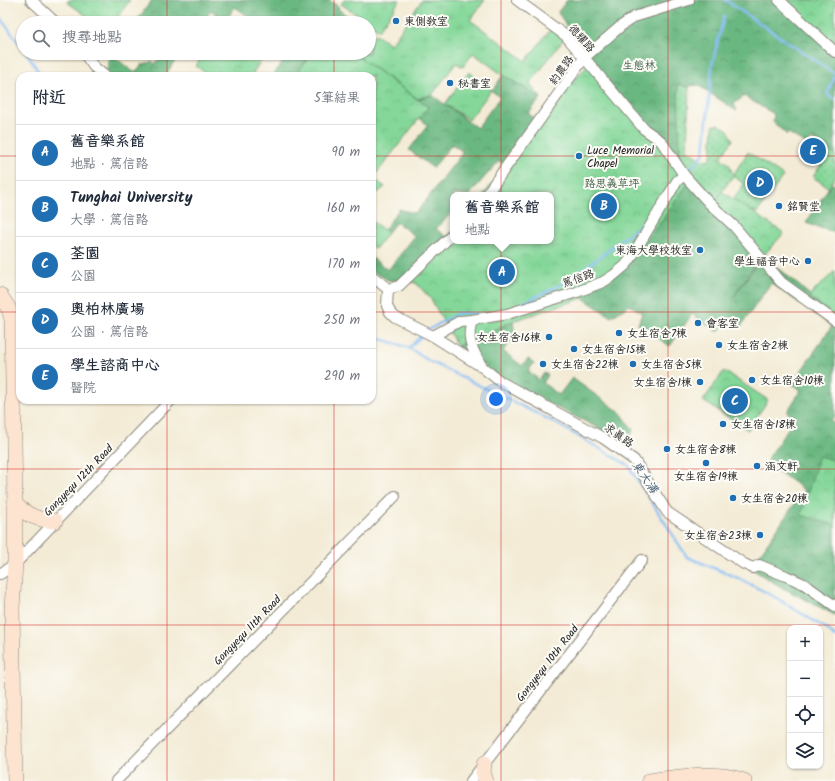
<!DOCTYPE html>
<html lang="zh-TW">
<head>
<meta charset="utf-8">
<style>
	body { margin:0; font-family:Kalam,"LXGW WenKai TC",sans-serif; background:#f6f6f7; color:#1f2937 }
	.controls { position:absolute; right:12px; bottom:12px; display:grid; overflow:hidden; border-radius:8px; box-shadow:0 1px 3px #0004 }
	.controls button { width:36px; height:36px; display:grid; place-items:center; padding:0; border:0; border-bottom:1px solid #e0e1e3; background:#fff; color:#1f2937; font:20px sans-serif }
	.you { position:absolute; left:496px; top:399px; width:14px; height:14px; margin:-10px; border:3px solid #fff; border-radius:50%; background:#1a73e8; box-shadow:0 0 0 6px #1a73e833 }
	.badge { display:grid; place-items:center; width:26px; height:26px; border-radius:50%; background:#1f6fb2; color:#fff; font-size:13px; font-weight:700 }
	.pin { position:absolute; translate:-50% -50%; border:2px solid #fff; box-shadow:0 1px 4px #0006 }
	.popup { position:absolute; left:450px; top:192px; width:104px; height:52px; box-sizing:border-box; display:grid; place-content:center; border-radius:8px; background:#fff; filter:drop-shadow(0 1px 3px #0005); font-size:13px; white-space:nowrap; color:#747a83 }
	.popup b { font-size:15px; color:#1f2937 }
	.popup::after { content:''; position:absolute; left:50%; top:100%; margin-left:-8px; border:8px solid transparent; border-top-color:#fff }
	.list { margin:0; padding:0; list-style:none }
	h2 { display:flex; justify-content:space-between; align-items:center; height:52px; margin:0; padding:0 16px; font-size:17px }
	h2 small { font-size:13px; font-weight:400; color:#747a83 }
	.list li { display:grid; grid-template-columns:26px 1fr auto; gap:12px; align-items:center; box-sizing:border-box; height:56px; padding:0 16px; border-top:1px solid #e0e1e3 }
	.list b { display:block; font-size:15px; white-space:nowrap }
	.list p { margin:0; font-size:13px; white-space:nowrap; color:#747a83 }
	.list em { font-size:13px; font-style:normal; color:#747a83 }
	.icon { flex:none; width:22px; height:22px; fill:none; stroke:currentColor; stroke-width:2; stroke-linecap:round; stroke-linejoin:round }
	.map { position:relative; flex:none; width:835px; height:781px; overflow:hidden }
	.search { position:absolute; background:#fff; box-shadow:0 1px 3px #0004; left:16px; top:16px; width:360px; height:44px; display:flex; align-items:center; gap:10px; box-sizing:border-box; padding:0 14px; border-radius:22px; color:#747a83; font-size:15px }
	.panel { position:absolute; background:#fff; box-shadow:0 1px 3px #0004; left:16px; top:72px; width:360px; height:332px; border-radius:12px }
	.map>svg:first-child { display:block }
	.grass { fill:url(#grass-tufts); stroke:#507a5a }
	.forest { fill:url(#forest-crowns); stroke:#446a4e }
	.park { fill:url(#park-crowns); stroke:#507a5a }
	.garden { fill:url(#garden-dots); stroke:#507a5a }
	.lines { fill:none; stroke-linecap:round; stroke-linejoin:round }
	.stream { stroke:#83bcf4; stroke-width:2.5 }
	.street-casing { stroke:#888478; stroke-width:12 }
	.secondary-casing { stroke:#888478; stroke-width:16 }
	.street { stroke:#fff; stroke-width:10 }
	.secondary { stroke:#fde4d1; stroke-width:15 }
	.grid { fill:none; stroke:#d62828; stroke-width:1; stroke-opacity:0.55 }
	.poi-dot { fill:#1f6fb2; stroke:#fdfcf7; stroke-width:1.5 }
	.labels { text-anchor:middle; stroke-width:4; stroke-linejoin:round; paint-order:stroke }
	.poi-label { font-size:11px; fill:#1c1c1c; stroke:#fdfcf7; text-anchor:start }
	.street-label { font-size:11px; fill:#1c1c1c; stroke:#fdfcf7 }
	.park-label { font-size:11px; fill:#405d48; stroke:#fdfcf7 }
	.water-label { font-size:12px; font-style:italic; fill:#455c72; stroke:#fdfcf7 }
</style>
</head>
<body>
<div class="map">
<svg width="835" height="781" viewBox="0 0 835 781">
	<defs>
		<pattern id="grass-tufts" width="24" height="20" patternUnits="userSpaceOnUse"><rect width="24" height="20" fill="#84d799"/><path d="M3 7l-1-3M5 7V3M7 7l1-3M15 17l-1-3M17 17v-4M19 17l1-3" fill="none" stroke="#71b883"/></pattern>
		<pattern id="forest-crowns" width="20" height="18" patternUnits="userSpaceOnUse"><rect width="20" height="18" fill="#6bb881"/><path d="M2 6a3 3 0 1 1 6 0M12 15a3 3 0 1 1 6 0" fill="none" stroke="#579569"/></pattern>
		<pattern id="park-crowns" width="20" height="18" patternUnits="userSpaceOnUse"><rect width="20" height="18" fill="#84d799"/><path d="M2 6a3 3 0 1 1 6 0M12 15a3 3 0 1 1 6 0" fill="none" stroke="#71b883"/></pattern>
		<pattern id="garden-dots" width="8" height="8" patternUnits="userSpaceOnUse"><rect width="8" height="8" fill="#84d799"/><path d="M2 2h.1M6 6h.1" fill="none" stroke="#71b883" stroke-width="1.8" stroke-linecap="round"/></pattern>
	</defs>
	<rect width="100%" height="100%" fill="#fdfcf7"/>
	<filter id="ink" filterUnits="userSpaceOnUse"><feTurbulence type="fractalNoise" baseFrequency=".025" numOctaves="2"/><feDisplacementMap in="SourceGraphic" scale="8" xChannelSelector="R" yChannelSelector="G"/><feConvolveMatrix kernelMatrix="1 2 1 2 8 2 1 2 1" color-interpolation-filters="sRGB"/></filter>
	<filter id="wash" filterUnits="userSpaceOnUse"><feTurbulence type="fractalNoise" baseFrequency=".012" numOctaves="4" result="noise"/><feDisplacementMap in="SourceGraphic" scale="16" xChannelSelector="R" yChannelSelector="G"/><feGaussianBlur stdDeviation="0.9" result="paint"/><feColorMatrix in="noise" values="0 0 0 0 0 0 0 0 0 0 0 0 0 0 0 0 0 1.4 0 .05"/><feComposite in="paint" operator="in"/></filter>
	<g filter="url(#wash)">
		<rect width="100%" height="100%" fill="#f3ebd5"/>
		<g class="grass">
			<polygon points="422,0 485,0 470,20 526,61 553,26 566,36 530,84 541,98 503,75 473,53 463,67 456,63 432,95 418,99 353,53 369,53 369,31 375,36 376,34 391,44"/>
			<polygon points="469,72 492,89 469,120 445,104"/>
		</g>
		<g class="forest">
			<polygon points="152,0 329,0 339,7 338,9 353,20 350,23 258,23 235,7 225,21 211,10 202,23 135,23"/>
			<polygon points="567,0 784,0 835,52 835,155 812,139 807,145 789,133 787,135 773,122 774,114 744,96 734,104 737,111 698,85 689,86 689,88 678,84 680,149 678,167 589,64 558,12"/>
			<polygon points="163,53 180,53 168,71 166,76 106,76 110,54 135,73 142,64 144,65 152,61 155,64"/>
			<polygon points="271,53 311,53 296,76 273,76 283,61"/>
			<polygon points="503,75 541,98 528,114 537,119 502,163 499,161 498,162 469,195 453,195 453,211 436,229 447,237 402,281 388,280 372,271 372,258 388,270 415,236 396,222 389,231 384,230 399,209 413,213 417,212 463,152 452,144 433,168 409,150 428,125 419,118 428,106 418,99 432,95 477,128 500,97 492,91"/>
			<polygon points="690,181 762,254 733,298 761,258 781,270 835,317 835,416 831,421 835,425 835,615 783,588 750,568 804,490 775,469 767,460 795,418 787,412 801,390 792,384 832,326 771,283 741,326 729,318 718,332 692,314 670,346 638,325 642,313 630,305 611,317 583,298 620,266 652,234"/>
			<polygon points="831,184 835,185 835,233 806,223"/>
			<polygon points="513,321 515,336 503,351 522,366 528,359 534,363 528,371 539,380 544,373 548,375 543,383 559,395 572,378 621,413 633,430 628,443 542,400 497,376 457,346"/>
		</g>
		<g class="park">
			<polygon points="69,0 130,0 113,23 97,23 67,2"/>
			<polygon points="344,0 400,0 379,30 341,4"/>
			<polygon points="784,0 835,0 835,52"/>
			<polygon points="204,53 266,53 251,76 210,76 196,66"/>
			<polygon points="311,53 353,53 428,107 373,178 385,187 377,193 372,199 372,76 296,76"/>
			<polygon points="589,64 690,181 652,234 620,266 583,298 513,321 457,346 431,299 416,283 402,281 453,231 453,241 551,241 551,195 483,195 496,179 502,163 537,119"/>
			<polygon points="721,191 784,233 761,258 712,205"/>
			<polygon points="372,221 384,230 389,231 375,249 372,247"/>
			<polygon points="835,271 835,318 809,296"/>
			<polygon points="724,371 768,400 748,430 703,401"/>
			<polygon points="819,456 835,461 835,525 801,515"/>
		</g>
		<g class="garden">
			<polygon points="678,84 689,88 687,150 702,160 711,159 713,126 718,124 728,130 733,140 720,158 729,164 733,175 748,152 783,176 757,213 747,208 733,199 744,184 733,176 712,205 678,167 680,149"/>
			<polygon points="830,151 835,155 835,177 829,188 813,177"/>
		</g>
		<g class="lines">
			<g class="stream">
				<polyline points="725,0 835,74"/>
				<polyline points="0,18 23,48"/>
				<polyline points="27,53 41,76"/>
				<polyline points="835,76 827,94 835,100"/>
				<polyline points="687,173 704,153 712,65 724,16"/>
				<polyline points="519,305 557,287 600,257 647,220 651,215"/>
				<polyline points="428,330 458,313 480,314"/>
				<polyline points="372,336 409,348 429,361 550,420 628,465 687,557 738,578 773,596 827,629 835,637"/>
				<polyline points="409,348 424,333"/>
			</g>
		</g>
	</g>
	<g filter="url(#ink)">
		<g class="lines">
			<defs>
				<g id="street">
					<polyline points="31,0 56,23"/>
					<polyline points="517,0 566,36 644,129 661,141 684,175 709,203 734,226 781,282 835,321"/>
					<polyline points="779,0 835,52"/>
					<polyline points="84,53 94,67 105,76"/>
					<polyline points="486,195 584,58 621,26 634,17 689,0"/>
					<polyline points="372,276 388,289"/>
					<polyline points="388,289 387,306 390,312 395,317 433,336 482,367 501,382 603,438 634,460 667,512 744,564 753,568 759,565 786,576 804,584 835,606"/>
					<polyline points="388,289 399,286 453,234"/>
					<path d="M472,320C466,340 472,348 481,365"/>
					<polyline points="433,336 460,321 472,320 507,314 577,292 603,282 614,275 626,265 631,258 677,181 684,175"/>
					<polyline points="0,574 15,564 171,400"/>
					<polyline points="116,781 395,496"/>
					<polyline points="471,781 642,560"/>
				</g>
				<g id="secondary">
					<polyline points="0,295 9,309 12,320 15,504 15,564 12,608 15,781"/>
					<path d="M15,504C27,516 39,520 55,521"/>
					<polyline points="484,764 483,772 486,781"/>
					<path d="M649,781C680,777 713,770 744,781"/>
				</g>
			</defs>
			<use href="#street" class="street-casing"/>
			<use href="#secondary" class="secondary-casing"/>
			<use href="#street" class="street"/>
			<use href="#secondary" class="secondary"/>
		</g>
	</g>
	<path class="grid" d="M167,0V23M334,0V23M501,0V781M668,0V781M167,53V76M334,53V76M0,156H20M372,156H835M0,312H20M372,312H835M167,400V781M334,400V781M0,469H835M0,625H835"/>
	<g class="poi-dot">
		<circle cx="396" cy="21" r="4"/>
		<circle cx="450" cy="83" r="4"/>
		<circle cx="579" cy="156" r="4"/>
		<circle cx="779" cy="206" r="4"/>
		<circle cx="700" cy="250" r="4"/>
		<circle cx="808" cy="261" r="4"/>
		<circle cx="698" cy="323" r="4"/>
		<circle cx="619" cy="333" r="4"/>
		<circle cx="549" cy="337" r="4"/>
		<circle cx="719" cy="345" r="4"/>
		<circle cx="574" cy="349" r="4"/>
		<circle cx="543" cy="364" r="4"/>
		<circle cx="633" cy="364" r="4"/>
		<circle cx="752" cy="380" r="4"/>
		<circle cx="700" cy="382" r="4"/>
		<circle cx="723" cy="424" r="4"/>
		<circle cx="667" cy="449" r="4"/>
		<circle cx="706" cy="463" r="4"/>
		<circle cx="757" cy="466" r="4"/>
		<circle cx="733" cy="498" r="4"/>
		<circle cx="760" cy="535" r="4"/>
	</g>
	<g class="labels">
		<g class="poi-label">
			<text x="404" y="25">東側教室</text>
			<text x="458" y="87">秘書室</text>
			<text x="587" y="154">Luce Memorial<tspan x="587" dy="13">Chapel</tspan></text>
			<text x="787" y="210">銘賢堂</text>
			<text x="692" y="254" text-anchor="end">東海大學校牧室</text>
			<text x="800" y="265" text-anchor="end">學生福音中心</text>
			<text x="706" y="327">會客室</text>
			<text x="627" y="337">女生宿舍7棟</text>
			<text x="541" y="341" text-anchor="end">女生宿舍16棟</text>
			<text x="727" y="349">女生宿舍2棟</text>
			<text x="582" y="353">女生宿舍15棟</text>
			<text x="551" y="368">女生宿舍22棟</text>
			<text x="641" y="368">女生宿舍5棟</text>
			<text x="760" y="384">女生宿舍10棟</text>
			<text x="692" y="386" text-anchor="end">女生宿舍1棟</text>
			<text x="731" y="428">女生宿舍18棟</text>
			<text x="675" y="453">女生宿舍8棟</text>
			<text x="765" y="470">涵文軒</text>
			<text x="706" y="480" text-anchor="middle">女生宿舍19棟</text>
			<text x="741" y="502">女生宿舍20棟</text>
			<text x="752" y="539" text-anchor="end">女生宿舍23棟</text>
		</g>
		<g class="street-label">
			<text transform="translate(582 38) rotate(48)" y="4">德耀路</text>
			<text transform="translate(561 70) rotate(-55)" y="4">約農路</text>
			<text transform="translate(578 278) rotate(-20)" y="4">篤信路</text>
			<text transform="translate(619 435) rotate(35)" y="4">求真路</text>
			<text transform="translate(78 480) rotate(-46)" y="4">Gongyequ 12th Road</text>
			<text transform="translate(247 630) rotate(-46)" y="4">Gongyequ 11th Road</text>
			<text transform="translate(547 663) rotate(-52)" y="4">Gongyequ 10th Road</text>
		</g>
		<g class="park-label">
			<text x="639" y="69">生態林</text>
			<text x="612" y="187">路思義草坪</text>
		</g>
		<g class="water-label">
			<text transform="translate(645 477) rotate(55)" y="4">東大溝</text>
		</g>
	</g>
</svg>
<div class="controls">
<button>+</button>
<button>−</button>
<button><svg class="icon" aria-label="locate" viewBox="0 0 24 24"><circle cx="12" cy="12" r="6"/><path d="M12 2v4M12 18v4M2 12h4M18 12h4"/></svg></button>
<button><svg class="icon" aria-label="layers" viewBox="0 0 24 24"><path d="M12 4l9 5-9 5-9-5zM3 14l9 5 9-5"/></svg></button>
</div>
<div class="you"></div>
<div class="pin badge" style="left:502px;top:272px">A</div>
<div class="popup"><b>舊音樂系館</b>地點</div>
<div class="pin badge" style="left:604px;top:206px">B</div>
<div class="pin badge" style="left:735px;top:401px">C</div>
<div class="pin badge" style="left:760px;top:183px">D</div>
<div class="pin badge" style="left:813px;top:151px">E</div>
<div class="search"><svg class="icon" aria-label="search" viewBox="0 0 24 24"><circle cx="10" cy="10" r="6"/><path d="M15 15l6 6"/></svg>搜尋地點</div>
<section class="panel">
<h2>附近<small>5筆結果</small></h2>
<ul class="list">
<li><span class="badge">A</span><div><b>舊音樂系館</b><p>地點 · 篤信路</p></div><em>90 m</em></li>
<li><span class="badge">B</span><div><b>Tunghai University</b><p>大學 · 篤信路</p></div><em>160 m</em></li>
<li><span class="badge">C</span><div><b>荃園</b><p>公園</p></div><em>170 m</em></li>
<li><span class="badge">D</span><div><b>奧柏林廣場</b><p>公園 · 篤信路</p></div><em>250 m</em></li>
<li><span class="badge">E</span><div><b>學生諮商中心</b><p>醫院</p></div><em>290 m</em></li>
</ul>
</section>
</div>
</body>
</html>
